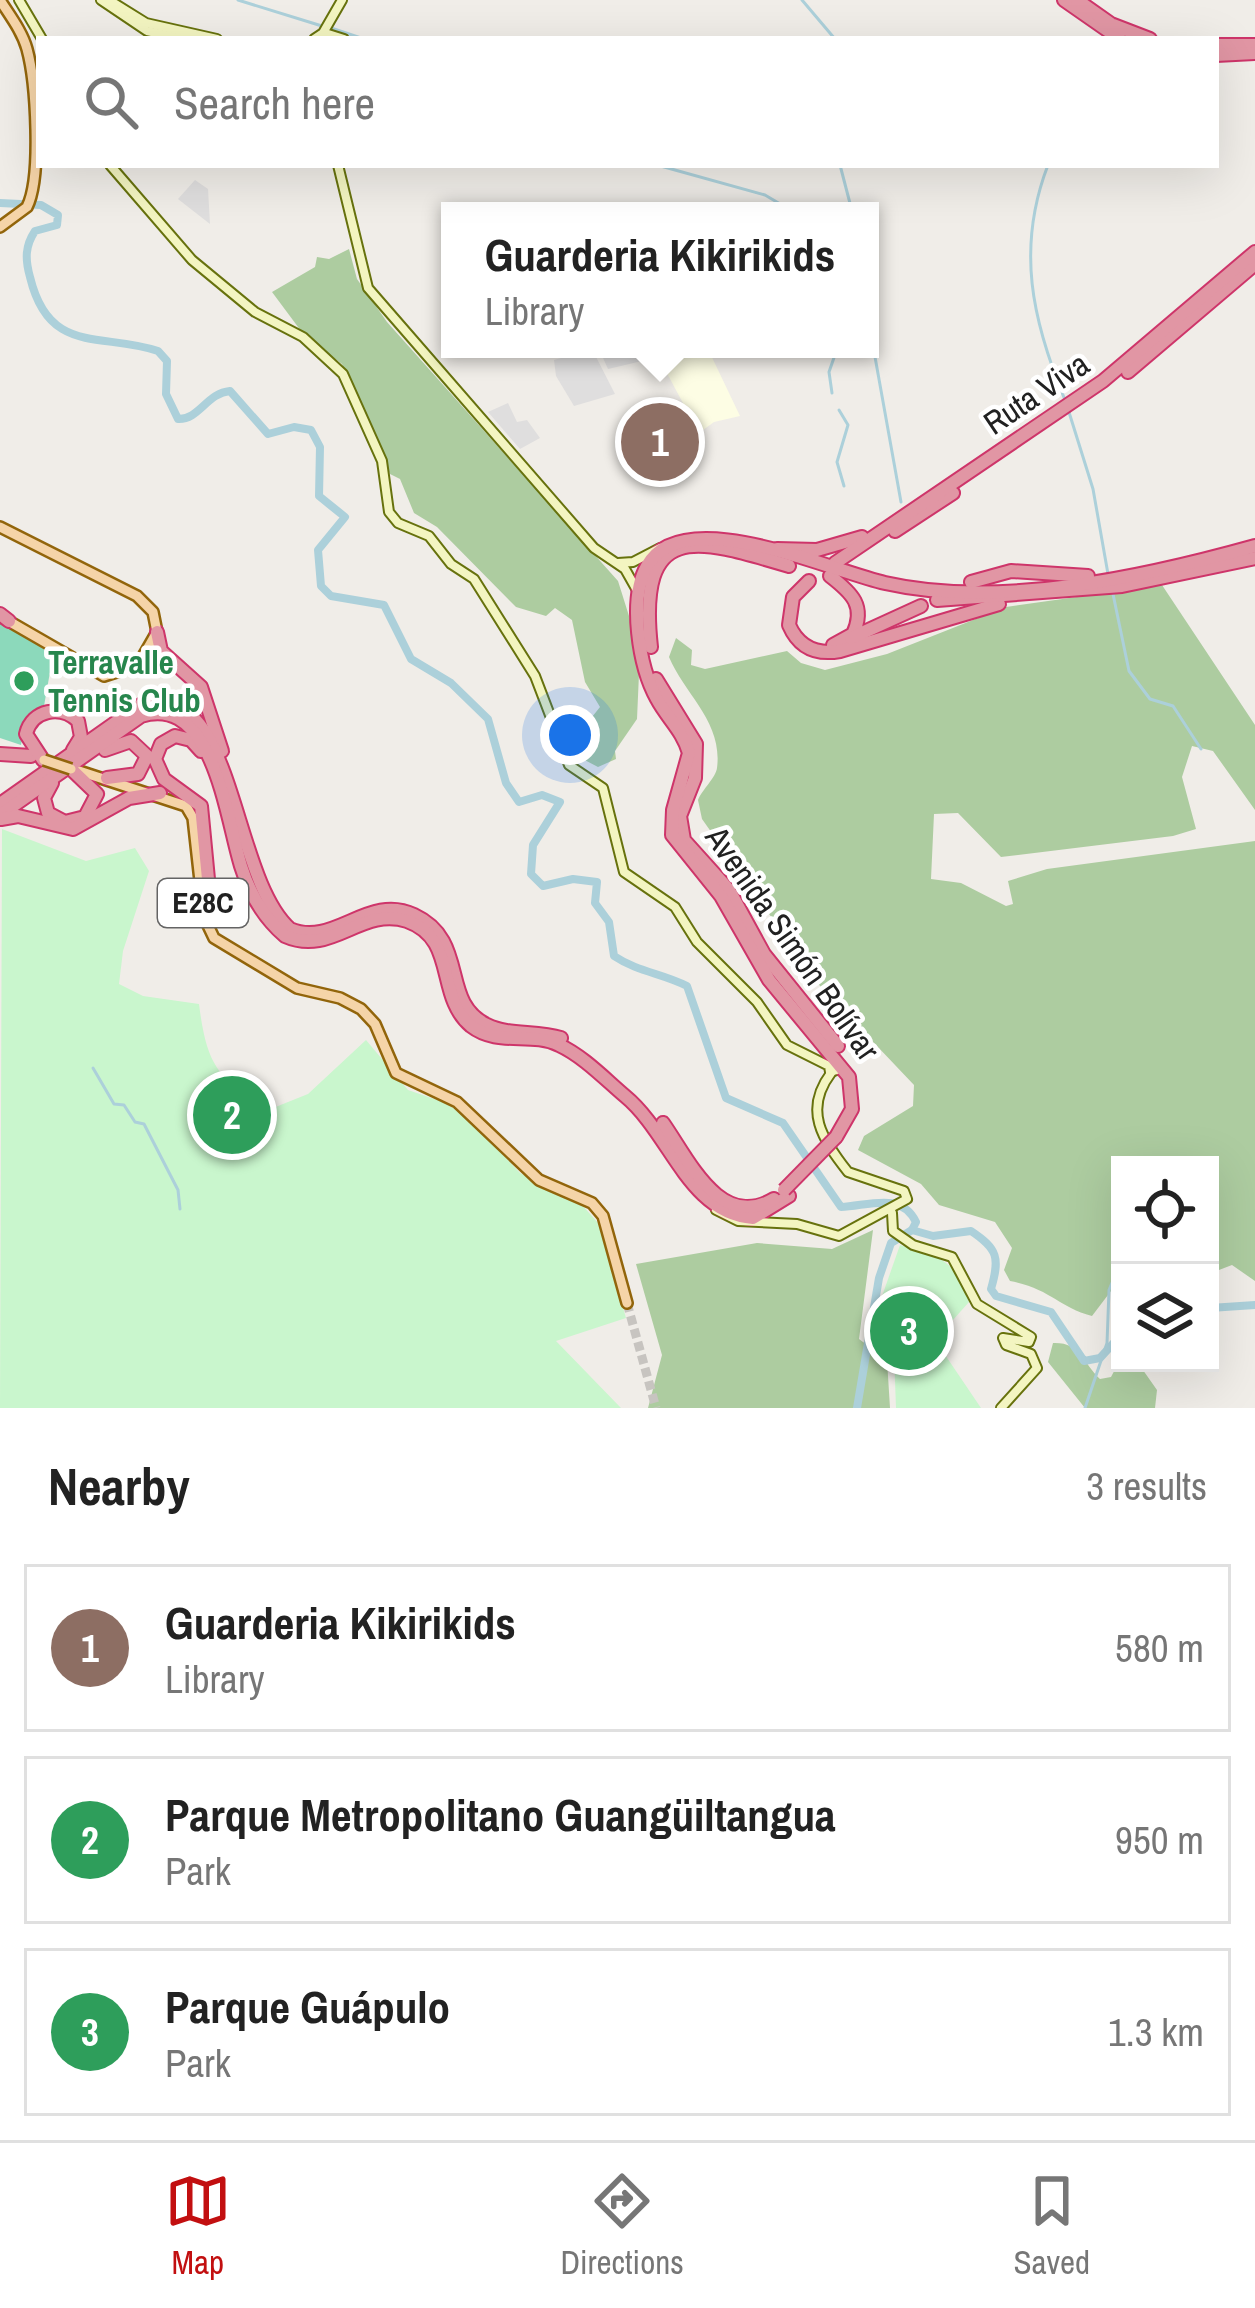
<!DOCTYPE html>
<html lang="en">
<head>
<meta charset="utf-8">
<style>
	body { margin:0; font-family:"Archivo Narrow",sans-serif; background:#f6f6f6; color:#222 }
	.controls { position:absolute; right:36px; bottom:36px; display:grid; overflow:hidden; border-radius:0px; box-shadow:0 12px 48px #0002 }
	.controls button { width:108px; height:108px; display:grid; place-items:center; padding:0; border:0; border-bottom:3px solid #e0e0e0; background:#fff; color:#222; font:60px sans-serif }
	.you { position:absolute; left:570px; top:735px; width:42px; height:42px; margin:-30px; border:9px solid #fff; border-radius:50%; background:#1a73e8; box-shadow:0 0 0 18px #1a73e833 }
	.badge { display:grid; place-items:center; width:78px; height:78px; border-radius:50%; background:#c20f10; color:#fff; font-size:39px; font-weight:700 }
	.pin { position:absolute; translate:-50% -50%; border:6px solid #fff; box-shadow:0 3px 12px #0006 }
	.popup { position:absolute; left:441px; top:202px; width:438px; height:156px; box-sizing:border-box; display:grid; place-content:center; border-radius:0px; background:#fff; filter:drop-shadow(0 3px 9px #0005); font-size:39px; white-space:nowrap; color:#767676 }
	.popup b { font-size:45px; color:#222 }
	.popup::after { content:''; position:absolute; left:50%; top:100%; margin-left:-24px; border:24px solid transparent; border-top-color:#fff }
	.list { margin:0; padding:0; list-style:none }
	h2 { display:flex; justify-content:space-between; align-items:center; height:156px; margin:0; padding:0 48px; font-size:51px }
	h2 small { font-size:39px; font-weight:400; color:#767676 }
	.list li { display:grid; grid-template-columns:78px 1fr auto; gap:36px; align-items:center; box-sizing:border-box; height:168px; margin:0 24px 24px; padding:0 24px; border:3px solid #e0e0e0; border-radius:0px }
	.list b { display:block; font-size:45px; white-space:nowrap }
	.list p { margin:0; font-size:39px; white-space:nowrap; color:#767676 }
	.list em { font-size:39px; font-style:normal; color:#767676 }
	.icon { flex:none; width:66px; height:66px; fill:none; stroke:currentColor; stroke-width:2; stroke-linecap:round; stroke-linejoin:round }
	.map { position:relative; flex:none; width:1255px; height:1408px; overflow:hidden }
	.search { position:absolute; background:#fff; box-shadow:0 12px 48px #0002; left:36px; right:36px; top:36px; height:132px; display:flex; align-items:center; gap:30px; box-sizing:border-box; padding:0 42px; border-radius:0px; color:#767676; font-size:45px }
	.sheet { height:732px; background:#fff }
	nav { display:flex; justify-content:space-around; align-items:center; box-sizing:border-box; height:168px; border-top:3px solid #e0e0e0; background:#fff; font-size:33px; color:#767676 }
	nav a { display:grid; justify-items:center; gap:6px }
	nav .on { color:#c20f10 }
	.map>svg:first-child { display:block }
	.residential { fill:#dfdede }
	.education { fill:#fdfde4 }
	.forest { fill:#adcca0 }
	.park { fill:#c9f6cd }
	.pitch { fill:#8cd9bb }
	.lines { fill:none; stroke-linecap:round; stroke-linejoin:round }
	.stream { stroke:#acd0da; stroke-width:3 }
	.river { stroke:#acd0da; stroke-width:8 }
	.primary-tunnel { stroke:#c7c4c0; stroke-width:9; stroke-dasharray:9 4.5; stroke-linecap:butt }
	.secondary-casing { stroke:#67720d; stroke-width:12 }
	.primary-casing { stroke:#92650b; stroke-width:14 }
	.highway-casing { stroke:#ce356a; stroke-width:16 }
	.secondary { stroke:#f3f5c1; stroke-width:8 }
	.primary { stroke:#f5d4a8; stroke-width:9 }
	.highway { stroke:#e196a4; stroke-width:12 }
	.primary-bridge-casing { stroke:#92650b; stroke-width:14; stroke-linecap:butt }
	.highway-bridge-casing { stroke:#ce356a; stroke-width:16; stroke-linecap:butt }
	.primary-bridge { stroke:#f5d4a8; stroke-width:9 }
	.highway-bridge { stroke:#e196a4; stroke-width:12 }
	.leisure-dot { fill:#2e9e5b; stroke:#fff; stroke-width:4.5 }
	.labels { text-anchor:middle; stroke-width:9; stroke-linejoin:round; paint-order:stroke }
	.shield { fill:#fff; stroke:#646464; stroke-width:3 }
	.shield-label { font-size:30px; font-weight:bold; fill:#212121 }
	.street-label { font-size:33px; fill:#212121; stroke:#fff }
	.leisure-label { font-size:33px; font-weight:bold; fill:#27864d; stroke:#fff; text-anchor:start }
</style>
</head>
<body>
<div class="map">
<svg width="1255" height="1408" viewBox="0 0 1255 1408">
	<rect width="100%" height="100%" fill="#f0ede8"/>
	<g class="residential">
		<polygon points="195,180 208,189 210,224 178,199"/>
		<polygon points="592,349 615,394 574,406 556,376 554,360"/>
		<polygon points="599,349 638,349 642,361 608,369"/>
		<polygon points="508,403 517,422 527,420 540,438 520,449 488,412"/>
	</g>
	<polygon class="education" points="654,349 708,349 740,416 714,422 699,433"/>
	<g class="forest">
		<polygon points="349,249 357,279 387,322 618,581 640,651 637,719 615,751 616,759 598,767 577,756 567,734 584,727 600,707 585,682 572,620 555,608 546,616 516,607 437,527 414,513 400,479 390,474 342,364 304,335 272,292 315,267 317,257 329,259"/>
		<path d="M1162,585L1255,725V810L1213,751L1192,746L1182,777L1196,829L1173,836L1001,857L958,813L934,814L931,879L961,883L1006,906L1013,904L1008,881L1047,869L1255,841V1281L1232,1265L1219,1270L1210,1283V1165H1120V1298L1111,1291L1092,1316C1058,1307 1051,1289 1010,1281L1004,1270L1012,1248L995,1222L939,1205L921,1184L858,1150L864,1136L913,1106L914,1085L820,986L702,819L698,800C702,790 716,777 717,768C723,722 685,695 669,657L676,638L692,650L691,665L705,669L787,651L801,663L825,670L887,654L1006,607Z"/>
		<polygon points="873,1230 859,1339 887,1360 890,1408 648,1408 662,1355 636,1264 757,1243 832,1249"/>
		<path d="M1053,1343C1081,1342 1082,1362 1100,1379L1111,1377L1120,1360L1138,1363L1157,1390L1155,1408H1085L1048,1362Z"/>
	</g>
	<g class="park">
		<path d="M2,829L86,861L135,848L149,871L123,951L119,984L143,996L199,1004C207,1067 218,1081 273,1108L308,1094L366,1040L408,1090L446,1103L473,1122L520,1173L582,1205L599,1224L626,1318L556,1341L621,1408H0Z"/>
		<path d="M900,1245C943,1259 953,1257 969,1302L935,1340L981,1408H896L894,1354L874,1346L880,1302Z"/>
	</g>
	<polygon class="pitch" points="0,620 53,655 44,706 26,718 21,745 0,738"/>
	<g class="lines">
		<g class="stream">
			<polyline points="238,0 322,26"/>
			<polyline points="802,0 835,39"/>
			<polyline points="331,28 364,39"/>
			<polyline points="657,165 765,195 792,211"/>
			<polyline points="840,165 852,211"/>
			<path d="M1048,165C1016,248 1032,320 1065,400"/>
			<polyline points="870,329 901,502"/>
			<polyline points="832,393 829,372 837,349"/>
			<polyline points="1068,409 1093,489 1108,574"/>
			<polyline points="839,410 848,425 837,462 844,486"/>
			<polyline points="1113,594 1129,671 1150,699 1173,706 1201,749"/>
			<polyline points="93,1068 114,1104 124,1105 135,1122 144,1124 178,1190 180,1209"/>
			<polyline points="1085,1408 1107,1343 1109,1290 1120,1264"/>
		</g>
		<g class="river">
			<path d="M0,203L41,205L58,215L57,225L35,231C25,246 25,259 30,277C49,356 102,332 158,351L167,361L166,394L178,419C199,420 207,393 230,391L268,434L294,427L311,430L320,447L319,496L345,517L318,550L321,586L331,596L384,605L411,659L451,683L488,719L506,783L519,802L542,795L560,802L533,845L531,874L543,886L573,879L597,882L595,903L609,922L614,956C638,972 661,973 687,986L726,1098L783,1123L841,1207C868,1206 901,1191 916,1222L912,1230L933,1236L971,1231C998,1249 1000,1258 991,1289L996,1296L1051,1312L1084,1361L1100,1358L1120,1336"/>
			<polyline points="1210,1308 1255,1305"/>
			<polyline points="857,1408 879,1278 891,1243 912,1230"/>
		</g>
		<polyline class="primary-tunnel" points="627,1303 656,1408"/>
		<defs>
			<g id="secondary">
				<polyline points="19,0 42,39"/>
				<polyline points="101,0 147,31 184,39"/>
				<polyline points="109,0 146,23 217,39"/>
				<polyline points="325,33 344,39"/>
				<polyline points="314,39 323,33 342,0"/>
				<polyline points="110,165 192,260 255,312 303,337 343,374 382,461 389,512 398,523 429,536 451,564 474,579 535,676 569,765 603,788 624,872 675,907 697,942 757,1002 787,1045 829,1066 830,1072 837,1070 829,1066"/>
				<polyline points="338,165 368,288 594,548 625,569 638,592"/>
				<polyline points="618,563 633,562 660,548"/>
				<path d="M716,1210L738,1221L797,1224L839,1236L907,1199L904,1191L848,1172C822,1139 803,1110 831,1073"/>
				<polyline points="892,1213 893,1231 913,1245 952,1257 977,1304 1031,1337 1029,1342 1003,1338 1006,1345 1031,1354 1037,1368 1001,1408"/>
			</g>
			<g id="primary">
				<path d="M0,0C10,16 22,31 27,49C36,82 42,177 27,207L0,227"/>
				<polyline points="0,527 137,596 153,612 157,632 138,665 104,676 5,619"/>
				<polyline points="76,770 186,806 193,818 204,917 214,938 297,988 340,998 361,1009 375,1024 396,1073 457,1102 539,1180 592,1203 603,1216 627,1303"/>
			</g>
			<g id="highway">
				<polyline points="1064,0 1120,39"/>
				<polyline points="1077,0 1111,24 1150,39"/>
				<polyline points="1216,45 1255,45"/>
				<polyline points="1216,55 1255,53"/>
				<polyline points="1128,372 1255,264"/>
				<polyline points="895,531 953,493"/>
				<polyline points="777,549 817,550 862,537"/>
				<polyline points="835,563 1103,381 1255,252"/>
				<path d="M830,576C852,593 866,606 853,634L833,645"/>
				<path d="M809,581L793,597L789,625C799,648 817,655 840,651L999,604"/>
				<polyline points="971,582 1011,571 1088,576"/>
				<polyline points="937,600 1122,586 1255,558"/>
				<polyline points="0,614 9,621"/>
				<polyline points="157,632 161,651 201,687 222,751"/>
				<polyline points="851,638 921,606"/>
				<path d="M651,647C637,520 696,538 789,566"/>
				<polyline points="656,679 696,744 695,778 680,816 684,840 729,890 764,954 838,1046"/>
				<polyline points="105,750 131,741 147,756 138,774 107,778"/>
				<polyline points="201,751 191,740 175,736 161,744 155,759 164,779 201,806 208,879 202,891"/>
				<polyline points="0,754 31,756"/>
				<path d="M43,760L26,734C32,709 61,705 78,721L81,737L73,750"/>
				<polyline points="52,783 44,798 48,813 65,822 85,817 97,794 71,769"/>
				<path d="M0,804L142,704C236,678 230,876 290,929C334,948 368,893 414,915C470,941 439,1002 487,1025C509,1036 537,1030 561,1038"/>
				<path d="M0,815L141,716C213,693 226,818 241,866C249,892 264,918 285,936C332,957 361,906 407,921C458,939 435,996 471,1026C498,1047 531,1031 559,1045C583,1056 605,1079 625,1096C671,1134 688,1213 753,1218L789,1196"/>
				<polyline points="1,819 18,816 73,829 129,798 160,793"/>
				<path d="M663,1123C689,1160 720,1231 774,1199"/>
				<path d="M836,1137L852,1109L849,1077L769,980L721,896L672,835L673,810L689,753C683,731 667,718 657,699C639,667 628,599 647,566C682,502 828,570 885,583C999,609 1144,577 1255,546"/>
			</g>
		</defs>
		<use href="#secondary" class="secondary-casing"/>
		<use href="#primary" class="primary-casing"/>
		<use href="#highway" class="highway-casing"/>
		<use href="#secondary" class="secondary"/>
		<use href="#primary" class="primary"/>
		<use href="#highway" class="highway"/>
		<defs>
			<polyline id="primary-bridge" points="44,760 71,769"/>
			<polyline id="highway-bridge" points="784,1190 836,1137"/>
		</defs>
		<use href="#primary-bridge" class="primary-bridge-casing"/>
		<use href="#highway-bridge" class="highway-bridge-casing"/>
		<use href="#primary-bridge" class="primary-bridge"/>
		<use href="#highway-bridge" class="highway-bridge"/>
	</g>
	<circle class="leisure-dot" cx="24" cy="681" r="12"/>
	<g class="labels">
		<rect class="shield" x="158" y="879" width="90" height="48" rx="9"/>
		<g class="shield-label">
			<text x="203" y="913">E28C</text>
		</g>
		<g class="street-label">
			<text transform="translate(1036 393) rotate(-34)" y="12">Ruta Viva</text>
			<text transform="translate(793 943) rotate(55)" y="12">Avenida Simón Bolívar</text>
		</g>
		<g class="leisure-label">
			<text x="48" y="674">Terravalle<tspan x="48" dy="38">Tennis Club</tspan></text>
		</g>
	</g>
</svg>
<div class="controls">
<button><svg class="icon" aria-label="locate" viewBox="0 0 24 24"><circle cx="12" cy="12" r="6"/><path d="M12 2v4M12 18v4M2 12h4M18 12h4"/></svg></button>
<button><svg class="icon" aria-label="layers" viewBox="0 0 24 24"><path d="M12 4l9 5-9 5-9-5zM3 14l9 5 9-5"/></svg></button>
</div>
<div class="you"></div>
<div class="pin badge" style="left:660px;top:442px;background:#8d6e63">1</div>
<div class="popup"><b>Guarderia Kikirikids</b>Library</div>
<div class="pin badge" style="left:232px;top:1115px;background:#2e9e5b">2</div>
<div class="pin badge" style="left:909px;top:1331px;background:#2e9e5b">3</div>
<div class="search"><svg class="icon" aria-label="search" viewBox="0 0 24 24"><circle cx="10" cy="10" r="6"/><path d="M15 15l6 6"/></svg>Search here</div>
</div>
<section class="sheet">
<h2>Nearby<small>3 results</small></h2>
<ul class="list">
<li><span class="badge" style="background:#8d6e63">1</span><div><b>Guarderia Kikirikids</b><p>Library</p></div><em>580 m</em></li>
<li><span class="badge" style="background:#2e9e5b">2</span><div><b>Parque Metropolitano Guangüiltangua</b><p>Park</p></div><em>950 m</em></li>
<li><span class="badge" style="background:#2e9e5b">3</span><div><b>Parque Guápulo</b><p>Park</p></div><em>1.3 km</em></li>
</ul>
</section>
<nav>
<a class="on"><svg class="icon" aria-label="map" viewBox="0 0 24 24"><path d="M3 6l6-2 6 2 6-2v14l-6 2-6-2-6 2zM9 4v14M15 6v14"/></svg>Map</a>
<a><svg class="icon" aria-label="directions" viewBox="0 0 24 24"><path d="M12 3l9 9-9 9-9-9zM9 14v-3h6M13 9l2 2-2 2"/></svg>Directions</a>
<a><svg class="icon" aria-label="saved" viewBox="0 0 24 24"><path d="M7 4h10v16l-5-4-5 4z"/></svg>Saved</a>
</nav>
</body>
</html>
